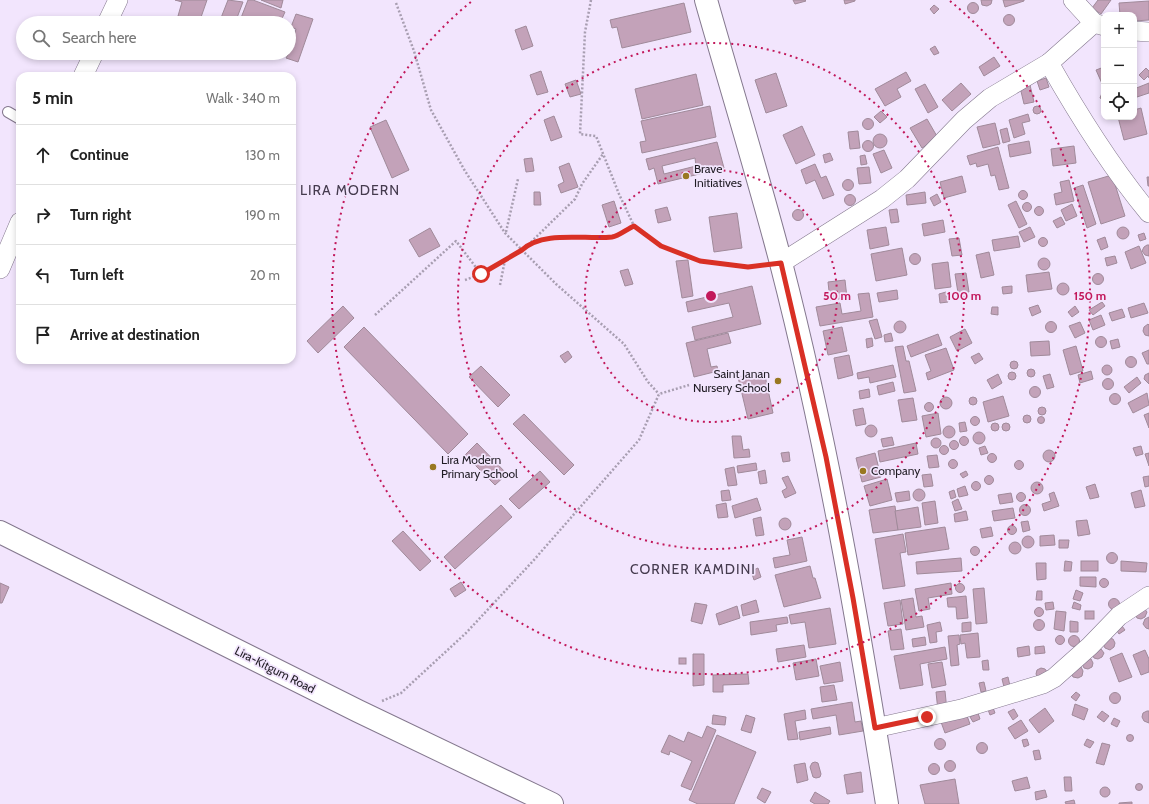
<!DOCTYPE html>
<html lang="en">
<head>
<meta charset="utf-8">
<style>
	body { margin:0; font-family:Cabin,sans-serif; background:#f6f6f6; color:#222 }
	.controls { position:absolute; right:12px; top:12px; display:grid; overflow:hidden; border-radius:8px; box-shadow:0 2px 6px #0003 }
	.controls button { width:36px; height:36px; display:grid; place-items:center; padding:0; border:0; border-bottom:1px solid #e0e0e0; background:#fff; color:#222; font:20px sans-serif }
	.stop { position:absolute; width:12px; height:12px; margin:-9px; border:3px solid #d93025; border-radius:50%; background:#fff }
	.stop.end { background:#d93025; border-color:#fff; box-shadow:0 1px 4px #0008 }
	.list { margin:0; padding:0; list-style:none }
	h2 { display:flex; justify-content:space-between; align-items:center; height:52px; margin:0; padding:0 16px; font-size:17px }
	h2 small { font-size:13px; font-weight:400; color:#767676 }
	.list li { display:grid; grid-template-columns:26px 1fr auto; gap:12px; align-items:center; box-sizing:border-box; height:60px; padding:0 16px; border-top:1px solid #e0e0e0 }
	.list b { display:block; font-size:15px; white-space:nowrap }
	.list em { font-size:13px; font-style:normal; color:#767676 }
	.icon { flex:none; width:22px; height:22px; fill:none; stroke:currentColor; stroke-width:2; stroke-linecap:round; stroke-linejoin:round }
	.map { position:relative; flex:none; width:1149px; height:804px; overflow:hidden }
	.search { position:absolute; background:#fff; box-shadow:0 2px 6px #0003; left:16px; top:16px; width:280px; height:44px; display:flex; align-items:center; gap:10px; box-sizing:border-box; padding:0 14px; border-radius:22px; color:#767676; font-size:15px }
	.panel { position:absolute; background:#fff; box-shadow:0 2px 6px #0003; left:16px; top:72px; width:280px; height:292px; border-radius:12px }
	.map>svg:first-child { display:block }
	.building { fill:#c3a2b9; stroke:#a08a9a; fill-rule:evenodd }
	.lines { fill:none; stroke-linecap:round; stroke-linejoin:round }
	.lane-casing { stroke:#84788e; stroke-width:12 }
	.street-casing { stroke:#84788e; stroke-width:20 }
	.secondary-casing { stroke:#84788e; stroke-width:24 }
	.primary-casing { stroke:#84788e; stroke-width:24 }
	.path { stroke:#a89eb1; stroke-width:2.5; stroke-dasharray:2 2; stroke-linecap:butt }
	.lane { stroke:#fff; stroke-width:10 }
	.street { stroke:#fff; stroke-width:19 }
	.secondary { stroke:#fff; stroke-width:22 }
	.primary { stroke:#fff; stroke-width:22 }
	.route { stroke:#d93025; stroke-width:5 }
	.ring { fill:none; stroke:#c2185b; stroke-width:2; stroke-dasharray:2 4 }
	.poi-dot { fill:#997821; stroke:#f2e5fd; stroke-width:1.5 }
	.labels { text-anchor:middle; stroke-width:3.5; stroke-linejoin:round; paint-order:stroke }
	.poi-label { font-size:12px; fill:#201c24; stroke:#f2e5fd; text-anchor:start }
	.street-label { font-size:12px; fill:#201c24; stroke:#f2e5fd }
	.quarter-label { font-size:14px; letter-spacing:1px; fill:#453b4e; stroke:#f2e5fd }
	.centre { fill:#c2185b; stroke:#f2e5fd; stroke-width:2 }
	.ring-label { font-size:12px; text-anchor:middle; font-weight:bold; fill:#c2185b; stroke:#f2e5fd; stroke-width:3.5; stroke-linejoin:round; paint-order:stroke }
</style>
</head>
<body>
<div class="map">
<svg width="1149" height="804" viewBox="0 0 1149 804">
	<rect width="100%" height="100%" fill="#f2e5fd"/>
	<g class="building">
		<polygon points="175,0 207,0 199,23 178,16 182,2"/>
		<polygon points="228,0 243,2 235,23 219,23"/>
		<polygon points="248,0 253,0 285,12 280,23 273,23 258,17 256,23 239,23"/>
		<polygon points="261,0 283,0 281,8"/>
		<polygon points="793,0 805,0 806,1 795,4"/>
		<polygon points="844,0 855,0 855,1 845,4"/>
		<polygon points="981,0 992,0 991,4 987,6 982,5"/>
		<polygon points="1003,0 1024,0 1024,1 1005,7"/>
		<polygon points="1098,0 1111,0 1101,14 1092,8"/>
		<polygon points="1149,1 1149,20 1134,21 1134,15 1120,15 1119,3"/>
		<circle cx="973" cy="8" r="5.5"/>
		<polygon points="684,3 691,32 622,48 617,27 612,28 610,20"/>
		<polygon points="934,5 939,9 934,14 930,9"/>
		<polygon points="296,14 313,19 298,62 286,58 289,53 296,29 291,27"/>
		<circle cx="1009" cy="20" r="5.5"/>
		<polygon points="526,26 533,46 522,50 515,30"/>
		<polygon points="935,46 939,53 934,55 930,49"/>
		<polygon points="52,53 67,53 66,56"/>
		<polygon points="994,57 1000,66 984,76 979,67"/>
		<polygon points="1104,67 1104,100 1100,98 1104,88 1096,70"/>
		<polygon points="1146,68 1149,71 1149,78 1148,76 1144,80 1139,75"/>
		<polygon points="541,71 548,92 537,95 530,75"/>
		<polygon points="906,72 911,81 897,89 901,97 885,106 875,89"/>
		<polygon points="776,73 787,106 766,113 755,80"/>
		<polygon points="696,74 703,105 642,119 635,89"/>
		<polygon points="1046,78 1049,87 1040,90 1037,81"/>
		<polygon points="576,80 581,94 570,97 565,84"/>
		<polygon points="961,83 971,94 952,111 942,100"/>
		<polygon points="1149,83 1149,93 1134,98 1134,89"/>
		<polygon points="925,84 938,107 928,113 915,89"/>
		<polygon points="1030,85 1034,102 1024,104 1020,87"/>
		<polygon points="710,106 716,137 642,153 640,142 646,141 641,121"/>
		<circle cx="1037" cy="110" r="4"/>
		<polygon points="1141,108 1147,134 1124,140 1118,117 1134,117 1134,110"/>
		<polygon points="881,111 887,117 880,123 874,117"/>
		<polygon points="1028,114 1030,121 1022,123 1025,134 1014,138 1009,120"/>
		<polygon points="554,116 562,137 551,141 544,120"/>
		<circle cx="868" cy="124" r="5.5"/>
		<polygon points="927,119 938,138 922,148 910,128"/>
		<polygon points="386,120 409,170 392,178 370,127"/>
		<polygon points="995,123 1000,144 983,148 977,127"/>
		<polygon points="802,126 815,155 796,164 783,135"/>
		<polygon points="1007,128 1010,141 1003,143 1000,130"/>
		<polygon points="858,131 860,148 850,149 848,132"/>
		<circle cx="880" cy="141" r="7"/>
		<circle cx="868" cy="146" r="5.5"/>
		<polygon points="1029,141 1031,153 1010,157 1008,145"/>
		<path d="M717,142L724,168L658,184L654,168L649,170L646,159ZM695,158L696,166L664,174L662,166Z"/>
		<polygon points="1074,146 1076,163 1053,166 1051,149"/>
		<polygon points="998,147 1009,188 999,190 995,175 991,176 988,164 977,167 976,163 970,165 967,156"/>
		<polygon points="884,150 892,168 881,173 873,154"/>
		<polygon points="830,153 833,160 825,163 823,155"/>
		<polygon points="865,155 867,164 861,165 860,156"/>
		<polygon points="532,158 534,171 526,172 524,159"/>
		<polygon points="569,163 578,187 561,193 558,185 564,182 559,167"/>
		<polygon points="815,164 821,178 826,176 834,195 823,199 815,180 806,184 801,170"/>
		<polygon points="869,167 871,183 859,184 857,168"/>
		<polygon points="1112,175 1125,216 1101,224 1088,182"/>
		<polygon points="962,176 966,192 944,198 940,182"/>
		<polygon points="1147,177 1149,177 1149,186 1148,186"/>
		<circle cx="848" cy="185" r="5.5"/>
		<polygon points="1069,180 1074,201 1056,205 1054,194 1062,192 1060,182"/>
		<polygon points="1083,185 1096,224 1087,228 1074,188"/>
		<circle cx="1023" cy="195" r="4.5"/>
		<polygon points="534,192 540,192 541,205 534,205"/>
		<polygon points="925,192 926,203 907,205 906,195"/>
		<polygon points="937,194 941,202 934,206 930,198"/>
		<circle cx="850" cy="200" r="5.5"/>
		<polygon points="614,201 621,223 609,227 602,205"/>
		<polygon points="1016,201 1027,224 1019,228 1008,205"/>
		<circle cx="1027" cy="207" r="4.5"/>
		<polygon points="1072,204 1077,216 1066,221 1061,210"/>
		<circle cx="1039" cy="211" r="4.5"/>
		<polygon points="667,207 671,220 658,223 655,210"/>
		<polygon points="897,209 899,222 891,223 889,210"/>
		<circle cx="798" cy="215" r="5.5"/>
		<polygon points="737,213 742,248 714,252 709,217"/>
		<polygon points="1061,217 1065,224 1057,228 1053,221"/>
		<polygon points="943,220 945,232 924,236 922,224"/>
		<circle cx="1123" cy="233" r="6"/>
		<polygon points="886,227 889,245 870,249 867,230"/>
		<polygon points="1030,227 1035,237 1024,242 1019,232"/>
		<polygon points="430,228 440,246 419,257 409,240"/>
		<polygon points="1144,233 1146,239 1140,241 1138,235"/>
		<polygon points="1018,236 1020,247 994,251 992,240"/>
		<polygon points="1105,237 1108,247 1101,250 1097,240"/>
		<circle cx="1043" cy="242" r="4.5"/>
		<polygon points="959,238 962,255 952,256 949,239"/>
		<polygon points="1147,245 1149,245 1149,256 1145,255 1142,251 1144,247"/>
		<polygon points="1139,246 1146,263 1131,269 1125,252"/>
		<polygon points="902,248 907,275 876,281 871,254"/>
		<polygon points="989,252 994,275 981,278 976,255"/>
		<circle cx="915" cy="259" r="5.5"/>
		<polygon points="1115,256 1117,263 1107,266 1105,258"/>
		<circle cx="1044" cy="264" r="6"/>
		<polygon points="688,260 693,296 682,298 676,261"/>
		<polygon points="948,262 951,287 935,289 932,264"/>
		<polygon points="628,269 633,284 625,286 620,271"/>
		<polygon points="1049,272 1052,289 1028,292 1026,275"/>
		<polygon points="966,273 969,292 958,293 955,274"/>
		<circle cx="1098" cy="279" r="5.5"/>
		<polygon points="845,280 847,298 830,300 828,282"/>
		<circle cx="1063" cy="289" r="6"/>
		<polygon points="752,286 761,324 695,340 692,327 733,317 729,303 688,312 686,302"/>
		<polygon points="1012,286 1012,293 1003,294 1002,287"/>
		<polygon points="897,290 898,299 879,302 877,293"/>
		<polygon points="946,292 948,302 940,303 939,294"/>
		<polygon points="869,293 873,317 820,326 816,307 840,303 842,314 861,311 858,294"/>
		<polygon points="1102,302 1105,306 1093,315 1089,310"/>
		<polygon points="1144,303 1148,313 1131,318 1128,308"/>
		<polygon points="1038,305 1041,312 1032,316 1029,308"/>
		<polygon points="343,306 354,318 318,353 307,341"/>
		<polygon points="1075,306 1079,312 1072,317 1068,312"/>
		<polygon points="992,307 998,307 998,315 991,314"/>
		<polygon points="1122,309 1125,317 1112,321 1109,313"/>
		<polygon points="1101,315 1105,325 1093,330 1089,320"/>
		<polygon points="877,319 882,337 875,339 869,321"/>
		<circle cx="900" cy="327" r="6"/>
		<circle cx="1051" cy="327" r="5.5"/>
		<polygon points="1080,322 1085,333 1075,338 1069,326"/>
		<polygon points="1148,324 1149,325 1149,336 1145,335 1143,331 1144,327"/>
		<polygon points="364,327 468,434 448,454 344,347"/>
		<polygon points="842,327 847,351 828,355 823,331"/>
		<polygon points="965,329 972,343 957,351 950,337"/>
		<polygon points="728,333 731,343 707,349 711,367 717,366 718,371 694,377 686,343"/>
		<polygon points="891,333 893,341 885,342 884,335"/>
		<polygon points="938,334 942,345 911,357 907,346"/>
		<circle cx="1101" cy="342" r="5.5"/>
		<polygon points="872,338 873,346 867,348 866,339"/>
		<polygon points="1118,339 1120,347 1112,349 1110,341"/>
		<polygon points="1049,341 1050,355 1031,356 1030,342"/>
		<polygon points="903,346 906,361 909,361 916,391 904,393 895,347"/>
		<polygon points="1076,346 1083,371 1070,375 1063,350"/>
		<polygon points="946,348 954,370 928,380 926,373 931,371 925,355"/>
		<polygon points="1149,350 1149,364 1147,364 1142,353"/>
		<polygon points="568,351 572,357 565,363 560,356"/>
		<polygon points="979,353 983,359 975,364 971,357"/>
		<polygon points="849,355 853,375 838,379 834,358"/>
		<circle cx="1131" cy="362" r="5.5"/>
		<circle cx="1014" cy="365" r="4"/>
		<polygon points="893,365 896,377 870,383 869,377 858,379 857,373"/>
		<circle cx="1107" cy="370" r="5"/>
		<polygon points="481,366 510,395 498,407 469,377"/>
		<circle cx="1031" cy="373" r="4"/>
		<polygon points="764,371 773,413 748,419 738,377"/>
		<polygon points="1091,371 1093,379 1080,383 1078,375"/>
		<circle cx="1012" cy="376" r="4"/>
		<polygon points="1149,373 1149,384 1144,379 1145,375"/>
		<polygon points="998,374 1002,383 992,389 987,380"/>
		<polygon points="1050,374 1054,387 1047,389 1043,376"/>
		<polygon points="1137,377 1141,383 1129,393 1124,387"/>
		<circle cx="1108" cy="384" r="5.5"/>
		<polygon points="893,382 895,391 879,395 877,386"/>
		<circle cx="1035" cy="392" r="5.5"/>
		<polygon points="869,389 870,397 860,399 859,391"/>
		<polygon points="1147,393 1149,405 1133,413 1128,403"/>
		<circle cx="1115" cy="399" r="5.5"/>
		<polygon points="1003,396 1009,416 988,422 983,402"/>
		<circle cx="946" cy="403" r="6"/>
		<circle cx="973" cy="401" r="4"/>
		<polygon points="913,398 917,420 902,422 898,400"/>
		<circle cx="929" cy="407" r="4.5"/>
		<circle cx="1042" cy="411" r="4"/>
		<polygon points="863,408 866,424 856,426 853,410"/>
		<polygon points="938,413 941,434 926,437 922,416"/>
		<polygon points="1149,413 1149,428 1144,415"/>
		<polygon points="524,414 574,465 564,475 513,424"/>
		<circle cx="1027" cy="419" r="4"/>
		<circle cx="975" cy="421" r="4.5"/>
		<circle cx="1041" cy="420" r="3.5"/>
		<polygon points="965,422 967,431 960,432 959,423"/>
		<circle cx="995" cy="427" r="4"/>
		<circle cx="1006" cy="427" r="4"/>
		<circle cx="871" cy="431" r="6"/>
		<circle cx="949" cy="432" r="6"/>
		<circle cx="979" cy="438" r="6"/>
		<polygon points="732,436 741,436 743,450 749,449 750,457 734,458"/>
		<circle cx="964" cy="441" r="4.5"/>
		<polygon points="892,437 894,445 883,447 881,439"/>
		<circle cx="936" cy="443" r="5"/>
		<circle cx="954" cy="445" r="4.5"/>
		<polygon points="477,443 507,474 495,485 465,455"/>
		<polygon points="916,443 918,454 880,462 878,451"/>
		<circle cx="944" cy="450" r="4.5"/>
		<polygon points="985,446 988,453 981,455 979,448"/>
		<polygon points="1141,446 1143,454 1136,456 1133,448"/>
		<circle cx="1049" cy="456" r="6"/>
		<polygon points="789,452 790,461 783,462 781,453"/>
		<polygon points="875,453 881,477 862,482 856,458"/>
		<polygon points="1149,453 1149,466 1145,454"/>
		<circle cx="992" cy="458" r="4.5"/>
		<polygon points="937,455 939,467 929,468 927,456"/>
		<circle cx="953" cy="464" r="4.5"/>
		<circle cx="1019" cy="465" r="4.5"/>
		<polygon points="756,463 757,470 738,473 737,466"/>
		<polygon points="734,467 737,485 728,486 725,469"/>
		<polygon points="765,470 767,483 760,484 758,472"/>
		<polygon points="540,471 550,482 519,509 509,499"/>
		<polygon points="966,471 968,475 963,478 960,474"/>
		<polygon points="931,474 933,486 924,487 922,475"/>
		<circle cx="989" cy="480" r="4.5"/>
		<polygon points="788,476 796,493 785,498 782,491 787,488 782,478"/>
		<polygon points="1149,476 1149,486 1145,487 1143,477"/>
		<polygon points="887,479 892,500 870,506 864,486"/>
		<circle cx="976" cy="486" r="4.5"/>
		<circle cx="1037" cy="488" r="6"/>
		<polygon points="1095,484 1099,497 1090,499 1086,487"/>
		<polygon points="965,486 968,495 959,497 957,489"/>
		<circle cx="919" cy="495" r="6"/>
		<polygon points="729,490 731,500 722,501 721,491"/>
		<polygon points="954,490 956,497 951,499 949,492"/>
		<polygon points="1141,490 1145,506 1135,508 1131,493"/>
		<polygon points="909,491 910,500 897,502 895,493"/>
		<polygon points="1054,492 1059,506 1044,511 1042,504 1051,501 1049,494"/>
		<circle cx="1021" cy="497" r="4.5"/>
		<polygon points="1011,493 1013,502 1000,504 998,495"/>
		<polygon points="757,498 761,510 735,518 732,506"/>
		<polygon points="958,499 962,509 955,511 952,502"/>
		<polygon points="935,501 938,523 925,525 922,503"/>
		<polygon points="726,503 728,517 718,518 716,505"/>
		<circle cx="1025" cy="510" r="5.5"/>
		<polygon points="501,505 512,517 455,569 444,557"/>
		<polygon points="895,506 898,530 873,533 869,510"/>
		<polygon points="918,507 921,527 898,530 895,511"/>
		<polygon points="1013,508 1015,518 994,521 992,511"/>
		<polygon points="966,511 968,520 955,522 954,514"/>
		<polygon points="761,517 764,535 756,536 753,519"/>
		<circle cx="785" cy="524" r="6"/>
		<polygon points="1087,520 1090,534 1078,536 1076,521"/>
		<polygon points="1028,521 1030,530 1023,532 1021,522"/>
		<circle cx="1012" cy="530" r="4.5"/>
		<polygon points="945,527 949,549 908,555 905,533"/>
		<polygon points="991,527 993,536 982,538 980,529"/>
		<polygon points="403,531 431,561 420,571 392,541"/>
		<polygon points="903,534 906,552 900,553 905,586 883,589 875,539"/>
		<polygon points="1054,535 1055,545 1040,546 1040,536"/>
		<circle cx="1028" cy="542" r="6"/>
		<polygon points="802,537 807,561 775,568 773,558 790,555 787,540"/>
		<polygon points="1059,540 1069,540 1068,548 1059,548"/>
		<circle cx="1015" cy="548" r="6"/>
		<circle cx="975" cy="551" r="4.5"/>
		<circle cx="1112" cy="558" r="5.5"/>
		<polygon points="961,558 962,571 917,574 916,562"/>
		<polygon points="1065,561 1072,562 1071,571 1064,571"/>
		<rect x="1081" y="561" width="17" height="10"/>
		<polygon points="1121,561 1147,563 1146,572 1121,571"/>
		<polygon points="1036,563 1046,563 1046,579 1037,580"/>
		<polygon points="810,566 813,578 815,578 821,598 784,607 775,575"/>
		<polygon points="758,568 761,577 754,580 751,571"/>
		<polygon points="1080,577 1096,577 1096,587 1080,586"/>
		<circle cx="1104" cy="583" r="4.5"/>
		<polygon points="461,582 466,590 455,597 450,589"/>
		<polygon points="0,583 9,587 2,603 0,603"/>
		<polygon points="951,583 952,594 928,598 930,609 919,611 915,589"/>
		<circle cx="960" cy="588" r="4.5"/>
		<polygon points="984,588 987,623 976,624 973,589"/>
		<polygon points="1076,590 1083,593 1080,601 1073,599"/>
		<polygon points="1037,591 1042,591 1042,600 1036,600"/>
		<polygon points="966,596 968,618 957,619 956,607 948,607 947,598"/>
		<polygon points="913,598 916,617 922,616 924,627 906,630 901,600"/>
		<circle cx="1114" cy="604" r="5.5"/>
		<polygon points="756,600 759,612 743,616 741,605"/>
		<polygon points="900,600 903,624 888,626 884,603"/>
		<polygon points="1053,602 1054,609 1046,610 1045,603"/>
		<polygon points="1074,602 1081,605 1080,610 1072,608"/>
		<polygon points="695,603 707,605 702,624 691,621"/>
		<polygon points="737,606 740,618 719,625 716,614"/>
		<circle cx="1039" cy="612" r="4.5"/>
		<polygon points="830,608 836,644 809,648 805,622 791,624 789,615"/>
		<polygon points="1144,608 1147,612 1145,617 1141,619 1137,618 1135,614"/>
		<polygon points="1056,611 1066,612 1064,631 1054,629"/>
		<rect x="1085" y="611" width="9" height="8"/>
		<polygon points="787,617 788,623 776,625 777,631 751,635 750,622"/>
		<polygon points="1149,617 1149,629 1146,628 1143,624 1145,619"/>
		<circle cx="1039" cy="625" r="5.5"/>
		<polygon points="1070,621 1078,622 1078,632 1070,632"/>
		<polygon points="940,622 942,631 936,632 937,642 930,643 927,625"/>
		<polygon points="971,622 971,631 962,632 962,623"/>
		<polygon points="1119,622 1125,630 1119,634 1114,626"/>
		<polygon points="901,629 904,649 891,650 888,631"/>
		<polygon points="978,633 980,657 967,658 965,643 961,644 960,635"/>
		<polygon points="959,635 960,644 957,645 959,665 951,666 948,636"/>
		<circle cx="1060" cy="640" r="4.5"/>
		<circle cx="1074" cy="641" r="5.5"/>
		<polygon points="925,637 926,645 913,647 912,639"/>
		<polygon points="1108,638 1113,639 1115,643 1114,647 1110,650 1105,648 1103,644"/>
		<polygon points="804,645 806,657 778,662 776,649"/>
		<polygon points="1029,646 1030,655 1018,657 1017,648"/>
		<polygon points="1044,646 1045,653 1035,654 1035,647"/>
		<polygon points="945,647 947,659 920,664 923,685 900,689 894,656"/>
		<polygon points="1097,647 1101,649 1104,653 1102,657 1098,659 1094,658 1092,654"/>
		<polygon points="1145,650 1149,659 1149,672 1141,675 1133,655"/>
		<polygon points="1122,653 1132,677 1119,682 1110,658"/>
		<polygon points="693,654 704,654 704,685 693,686"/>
		<polygon points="1087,657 1091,659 1093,663 1092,667 1088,669 1084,668 1082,664"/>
		<rect x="679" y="658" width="7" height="6"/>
		<polygon points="816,659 819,676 796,680 793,663"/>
		<polygon points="988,660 989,670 983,670 982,661"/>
		<polygon points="840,662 843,681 824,684 820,666"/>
		<polygon points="942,662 946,685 932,688 928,664"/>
		<polygon points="1076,666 1081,667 1083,671 1082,676 1078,678 1073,677 1071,673"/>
		<polygon points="1041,668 1045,669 1048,673 1038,678 1036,674 1037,670"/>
		<polygon points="748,674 749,684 723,685 723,692 713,692 713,675"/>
		<polygon points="1008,677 1010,686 1004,687 1002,679"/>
		<polygon points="984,682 986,691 981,692 979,683"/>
		<polygon points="834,685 837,700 822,702 820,687"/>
		<polygon points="945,691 947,711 938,711 936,692"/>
		<polygon points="1076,692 1080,695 1076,701 1071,697"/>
		<circle cx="1115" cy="698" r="5.5"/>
		<polygon points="852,702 855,722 861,721 863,731 839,735 836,715 813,719 811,709"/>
		<polygon points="1075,704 1088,709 1084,720 1072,715"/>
		<polygon points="992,705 995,713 990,715 987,707"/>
		<polygon points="1045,708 1054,721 1039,733 1029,720"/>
		<polygon points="1014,709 1018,716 1013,720 1008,712"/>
		<polygon points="805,710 806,719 795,721 798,739 788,740 784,714"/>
		<polygon points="1102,711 1109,716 1104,722 1097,717"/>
		<polygon points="1147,711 1149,711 1149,723 1144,721 1142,717 1143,713"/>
		<polygon points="966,713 970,724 945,733 941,722"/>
		<polygon points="978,713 980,719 973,722 970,717"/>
		<polygon points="713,715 726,717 725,725 712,724"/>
		<polygon points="746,715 755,718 751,733 741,730"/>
		<polygon points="1114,718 1120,721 1117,727 1111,724"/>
		<polygon points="1021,720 1028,731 1015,739 1008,728"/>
		<polygon points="707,726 716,730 691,790 681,786 692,761 670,751 669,755 661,752 669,735 684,742 688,732 702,738"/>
		<polygon points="830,727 831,734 800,740 799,732"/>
		<circle cx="1130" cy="738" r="3.5"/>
		<polygon points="717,735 756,752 734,804 698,804 689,800"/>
		<circle cx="940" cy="744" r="5.5"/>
		<polygon points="1027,739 1029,745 1024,747 1022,740"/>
		<polygon points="1087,739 1094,742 1090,748 1084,745"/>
		<circle cx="982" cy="748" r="5.5"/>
		<polygon points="1102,743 1110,745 1104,765 1096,763"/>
		<polygon points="1039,750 1041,759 1035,760 1033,751"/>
		<circle cx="950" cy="766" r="5.5"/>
		<polygon points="815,762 818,763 821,774 820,777 816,778 813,777 810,767 812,763"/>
		<polygon points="805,763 808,780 797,783 794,765"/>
		<circle cx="934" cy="769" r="5.5"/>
		<polygon points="861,772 863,792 847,794 844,775"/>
		<polygon points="1027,777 1030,788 1015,791 1012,781"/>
		<polygon points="1064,777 1071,777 1072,791 1065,791"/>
		<polygon points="955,779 959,804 925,804 920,785"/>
		<circle cx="1139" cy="787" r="3.5"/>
		<circle cx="1105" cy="792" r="5"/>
		<polygon points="762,788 771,792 765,803 757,798"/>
		<polygon points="1045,790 1047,797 1036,800 1035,792"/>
		<polygon points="815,792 830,801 828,804 815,804 810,801"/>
		<polygon points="1074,800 1075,804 1066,804 1065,802"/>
		<polygon points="1132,802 1132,804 1119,804 1119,803"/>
	</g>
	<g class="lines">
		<defs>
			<polyline id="lane" points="8,112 20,119"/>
			<g id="street">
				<polyline points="1073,0 1094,23 1104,26"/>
				<polyline points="107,23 118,0"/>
				<polyline points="1134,31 1149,32"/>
				<path d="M1049,63C1079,116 1110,166 1149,213"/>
				<polyline points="83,76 94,53"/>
				<polyline points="781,263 882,199 907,179 964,120 990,98 1049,63 1094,23"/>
				<polyline points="0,269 20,222"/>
				<polyline points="875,728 961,709 1043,684 1054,678 1090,646 1119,616 1149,596"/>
			</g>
			<path id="secondary" d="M706,0C731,88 758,175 781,263C827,441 858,622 887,804"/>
			<polyline id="primary" points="0,532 358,711 552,804"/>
		</defs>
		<use href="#lane" class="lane-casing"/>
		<use href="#street" class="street-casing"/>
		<use href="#secondary" class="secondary-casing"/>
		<use href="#primary" class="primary-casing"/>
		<g class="path">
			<polyline points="591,0 585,32 580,134 596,136 619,194 634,226 661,246 700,261 748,267 763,265"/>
			<polyline points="396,3 414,51 431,110 465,171 505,233 556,284 624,344 648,382 659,394"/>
			<polyline points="506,232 518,179"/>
			<polyline points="528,245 575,199 582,184 603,154"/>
			<path d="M465,280L481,274L522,250C543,230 585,240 612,237C619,236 627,229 634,226"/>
			<polyline points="500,285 505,260"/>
			<polyline points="375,315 456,241 481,274"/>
			<polyline points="382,701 401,693 466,633 533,561 639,440 659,394 689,385"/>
		</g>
		<use href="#lane" class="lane"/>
		<use href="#street" class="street"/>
		<use href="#secondary" class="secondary"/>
		<use href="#primary" class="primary"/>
	</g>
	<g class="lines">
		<path class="route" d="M481,274L522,250C543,230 586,240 612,237C619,236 627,229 634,226L661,246L700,261L748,267L781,263L826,457L853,598L875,728L927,717"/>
	</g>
	<g class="ring">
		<circle cx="711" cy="296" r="126"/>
		<circle cx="711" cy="296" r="253"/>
		<path d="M950 1A379 379 0 1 1 472 1"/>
	</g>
	<g class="poi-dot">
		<circle cx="686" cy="176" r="4"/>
		<circle cx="778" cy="381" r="4"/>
		<circle cx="433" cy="467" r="4"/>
		<circle cx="863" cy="471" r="4"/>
	</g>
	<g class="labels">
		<g class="poi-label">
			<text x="694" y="173">Brave<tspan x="694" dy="14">Initiatives</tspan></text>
			<text x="770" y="378" text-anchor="end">Saint Janan<tspan x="770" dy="14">Nursery School</tspan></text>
			<text x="441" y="464">Lira Modern<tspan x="441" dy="14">Primary School</tspan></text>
			<text x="871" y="475">Company</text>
		</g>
		<g class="street-label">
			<text transform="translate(275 670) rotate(27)" y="4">Lira-Kitgum Road</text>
		</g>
		<g class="quarter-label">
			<text x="350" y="195">LIRA MODERN</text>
			<text x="693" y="574">CORNER KAMDINI</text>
		</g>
	</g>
	<circle cx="711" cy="296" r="6" class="centre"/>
	<g class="ring-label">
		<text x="837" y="300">50 m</text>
		<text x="964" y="300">100 m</text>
		<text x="1090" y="300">150 m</text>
	</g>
</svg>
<div class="controls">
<button>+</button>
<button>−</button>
<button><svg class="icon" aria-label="locate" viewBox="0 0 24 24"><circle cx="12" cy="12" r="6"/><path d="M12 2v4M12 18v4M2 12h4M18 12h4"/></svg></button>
</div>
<div class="stop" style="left:481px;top:274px"></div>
<div class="stop end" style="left:927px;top:717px"></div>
<div class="search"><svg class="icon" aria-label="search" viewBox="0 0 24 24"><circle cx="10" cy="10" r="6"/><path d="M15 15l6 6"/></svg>Search here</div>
<section class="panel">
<h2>5 min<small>Walk · 340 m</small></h2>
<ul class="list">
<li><svg class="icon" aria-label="ahead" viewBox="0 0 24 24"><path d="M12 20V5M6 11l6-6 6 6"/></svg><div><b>Continue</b></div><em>130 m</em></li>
<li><svg class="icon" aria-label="right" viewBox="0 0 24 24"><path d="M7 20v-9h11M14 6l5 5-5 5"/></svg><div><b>Turn right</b></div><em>190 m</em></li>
<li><svg class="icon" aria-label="left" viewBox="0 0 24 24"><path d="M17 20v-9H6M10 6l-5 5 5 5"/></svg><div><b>Turn left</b></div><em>20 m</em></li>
<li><svg class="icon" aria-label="arrive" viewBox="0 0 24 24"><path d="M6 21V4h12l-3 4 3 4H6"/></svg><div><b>Arrive at destination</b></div></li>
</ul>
</section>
</div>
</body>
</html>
